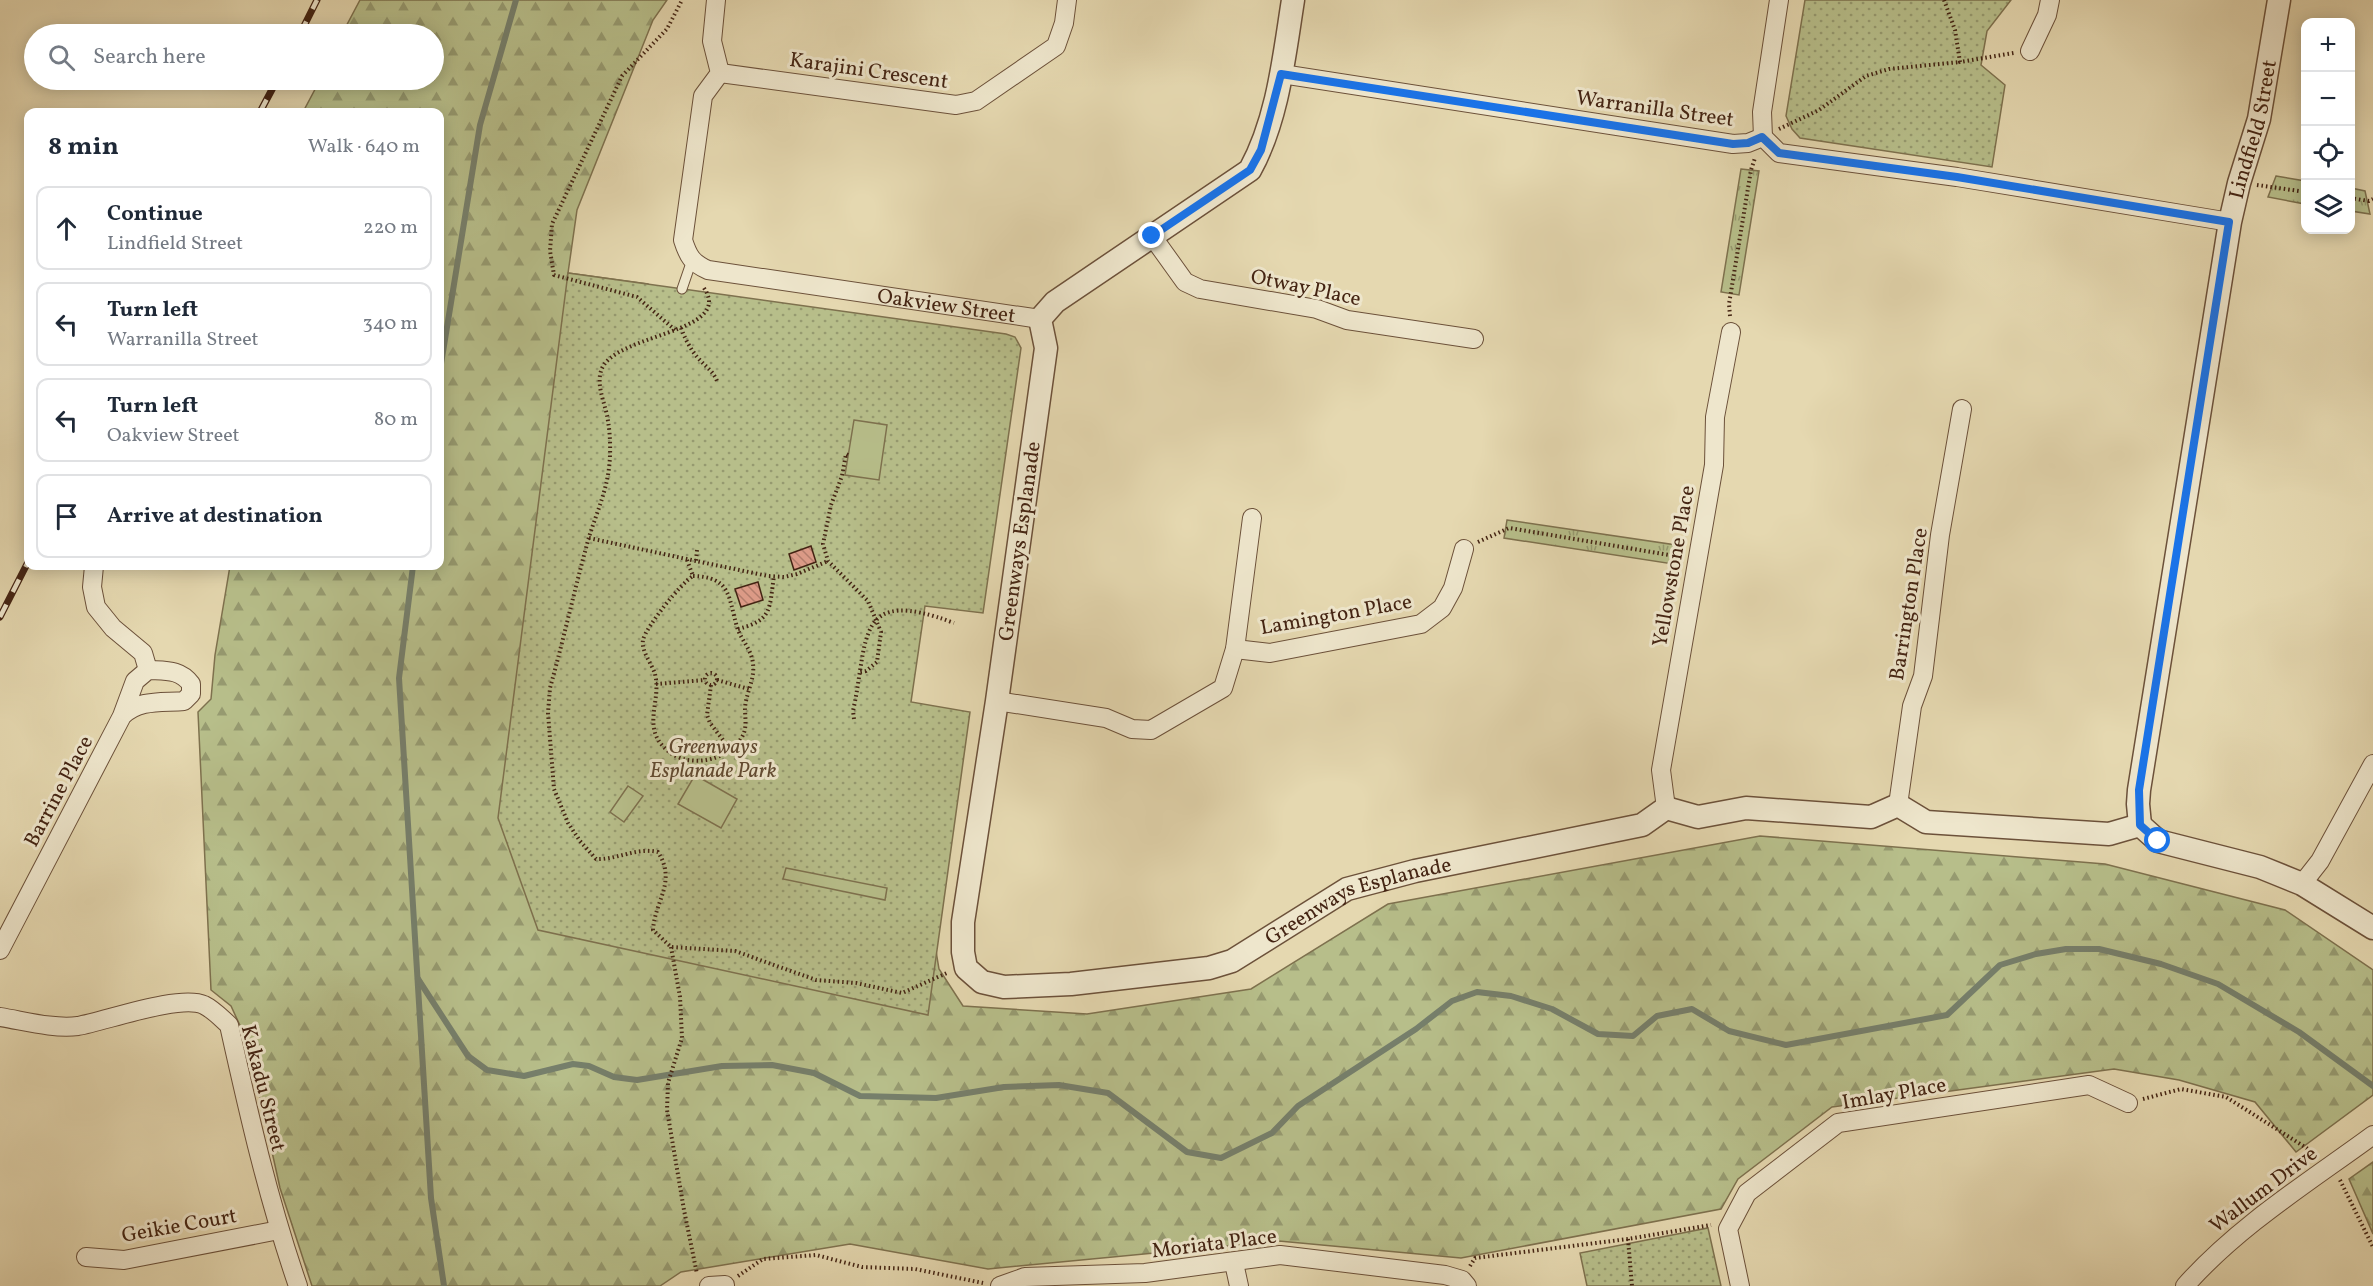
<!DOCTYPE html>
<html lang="en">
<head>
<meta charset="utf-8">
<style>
	body { margin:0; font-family:Vollkorn,serif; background:#f6f6f7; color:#1f2937 }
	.controls { position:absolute; right:18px; top:18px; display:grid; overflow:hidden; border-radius:12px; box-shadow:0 3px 15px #0003 }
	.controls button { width:54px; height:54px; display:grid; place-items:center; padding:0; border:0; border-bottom:2px solid #e0e1e3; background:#fff; color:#1f2937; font:30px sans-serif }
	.stop { position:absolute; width:18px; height:18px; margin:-14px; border:4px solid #1a73e8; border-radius:50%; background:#fff }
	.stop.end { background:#1a73e8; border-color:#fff; box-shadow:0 2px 6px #0008 }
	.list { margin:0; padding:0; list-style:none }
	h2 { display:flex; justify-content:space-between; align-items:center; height:78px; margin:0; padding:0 24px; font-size:26px }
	h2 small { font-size:20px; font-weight:400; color:#747a83 }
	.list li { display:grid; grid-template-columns:39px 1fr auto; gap:18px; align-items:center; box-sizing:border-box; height:84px; margin:0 12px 12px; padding:0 12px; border:2px solid #e0e1e3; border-radius:12px }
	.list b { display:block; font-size:22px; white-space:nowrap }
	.list p { margin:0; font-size:20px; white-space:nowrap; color:#747a83 }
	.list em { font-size:20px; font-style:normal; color:#747a83 }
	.icon { flex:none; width:33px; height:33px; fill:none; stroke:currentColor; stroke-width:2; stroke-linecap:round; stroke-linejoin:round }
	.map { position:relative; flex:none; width:2373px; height:1286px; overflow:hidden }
	.search { position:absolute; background:#fff; box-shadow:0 3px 15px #0003; left:24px; top:24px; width:420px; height:66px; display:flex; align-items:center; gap:15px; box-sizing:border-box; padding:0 21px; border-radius:33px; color:#747a83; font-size:22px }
	.panel { position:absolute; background:#fff; box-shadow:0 3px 15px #0003; left:24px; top:108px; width:420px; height:462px; border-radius:12px }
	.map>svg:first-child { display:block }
	.grass { fill:url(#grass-tufts); stroke:#7e714e; stroke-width:1.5 }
	.forest { fill:url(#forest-firs); stroke:#7e714e; stroke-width:1.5 }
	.park { fill:url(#park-dots); stroke:#7e714e; stroke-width:1.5 }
	.garden { fill:#b7be8a; stroke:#7e714e; stroke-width:1.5 }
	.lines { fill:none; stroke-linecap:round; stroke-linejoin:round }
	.stream { stroke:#767f6b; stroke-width:6 }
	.building { fill:url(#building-back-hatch); stroke:#442413; stroke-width:1.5 }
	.service-casing { stroke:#6c513a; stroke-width:11 }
	.minor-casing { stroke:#6c513a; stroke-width:20 }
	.tertiary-casing { stroke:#6c513a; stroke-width:25 }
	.path { stroke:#442413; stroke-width:4; stroke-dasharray:1.5 3; stroke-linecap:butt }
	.service { stroke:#eee6cc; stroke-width:9 }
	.minor { stroke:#eee6cc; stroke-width:18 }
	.tertiary { stroke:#eee6cc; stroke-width:22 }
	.rail-casing { stroke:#442413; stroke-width:7 }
	.rail { stroke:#eee6cc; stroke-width:4.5; stroke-dasharray:14; stroke-linecap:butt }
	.route { stroke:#1a73e8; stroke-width:8 }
	.labels { text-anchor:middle; stroke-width:6; stroke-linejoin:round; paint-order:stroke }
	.street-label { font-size:21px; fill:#442413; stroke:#eee6cc }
	.park-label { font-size:21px; font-style:italic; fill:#614a31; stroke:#eee6cc }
</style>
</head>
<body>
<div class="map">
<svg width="2373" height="1286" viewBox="0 0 2373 1286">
	<defs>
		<pattern id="grass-tufts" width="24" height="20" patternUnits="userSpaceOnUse" patternTransform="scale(1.5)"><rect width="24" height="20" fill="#b7be8a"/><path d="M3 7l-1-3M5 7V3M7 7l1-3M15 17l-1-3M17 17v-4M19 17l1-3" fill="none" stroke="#969a70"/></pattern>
		<pattern id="forest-firs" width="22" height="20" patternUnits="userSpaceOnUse" patternTransform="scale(1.5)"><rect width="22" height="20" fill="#b7be8a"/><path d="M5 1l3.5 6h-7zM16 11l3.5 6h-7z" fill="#969a70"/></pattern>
		<pattern id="park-dots" width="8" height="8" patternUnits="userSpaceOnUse" patternTransform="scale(1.5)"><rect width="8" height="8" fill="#b7be8a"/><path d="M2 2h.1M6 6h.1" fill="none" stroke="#969a70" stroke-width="1.8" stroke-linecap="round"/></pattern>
		<pattern id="building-back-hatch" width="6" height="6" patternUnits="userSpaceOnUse" patternTransform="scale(1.5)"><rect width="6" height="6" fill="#db9a86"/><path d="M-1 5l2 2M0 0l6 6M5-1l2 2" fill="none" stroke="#b37d6c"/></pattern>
	</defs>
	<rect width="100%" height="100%" fill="#e5d8b0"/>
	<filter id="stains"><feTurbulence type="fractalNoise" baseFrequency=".00333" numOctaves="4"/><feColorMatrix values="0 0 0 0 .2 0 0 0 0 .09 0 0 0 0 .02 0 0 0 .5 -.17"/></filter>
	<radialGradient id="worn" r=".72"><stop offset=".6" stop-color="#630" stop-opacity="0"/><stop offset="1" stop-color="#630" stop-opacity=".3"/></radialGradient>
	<g class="grass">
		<polygon points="1741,169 1759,171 1739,295 1721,292"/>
		<polygon points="2276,176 2305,181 2305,204 2268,197"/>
		<polygon points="2351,188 2365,191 2370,214 2351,211"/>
		<polygon points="1507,520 1676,545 1673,564 1504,538"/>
	</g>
	<g class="forest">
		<polygon points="360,0 667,0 653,20 577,210 568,273 648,284 932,927 939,969 963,1006 1087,1014 1251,989 1388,904 1760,836 2105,864 2285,910 2373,970 2373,1095 2296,1152 2255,1102 2179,1080 2114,1069 1832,1107 1738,1179 1721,1209 1461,1258 1279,1241 988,1269 850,1244 681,1272 660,1286 312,1286 280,1188 248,1043 231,1006 211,990 198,712 211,699 215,655 230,566 440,566 440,112 303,112 320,80 434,80 434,34 342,34"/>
		<polygon points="2373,1162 2373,1234 2349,1179"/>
	</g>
	<g class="park">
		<polygon points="1805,0 2011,0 1987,31 1981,65 2005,85 1992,167 1800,138 1792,129 1786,116"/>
		<polygon points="568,273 1006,334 1015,337 1021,348 983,613 925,606 911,702 970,712 928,1015 538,930 498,818"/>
		<polygon points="1708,1228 1721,1286 1587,1286 1580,1253"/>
	</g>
	<g class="garden">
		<polygon points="854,420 887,425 879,480 845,475"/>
		<polygon points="695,775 737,799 721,828 678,804"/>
		<polygon points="628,786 643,796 624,822 610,812"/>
		<polygon points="786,868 887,888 885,900 783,879"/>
	</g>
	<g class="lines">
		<g class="stream">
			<polyline points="440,370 480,125 516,0"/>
			<polyline points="413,566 399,678 431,1198 444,1286"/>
			<polyline points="418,979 468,1056 487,1070 524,1076 573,1064 589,1066 614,1077 637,1080 722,1066 772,1065 814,1073 860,1096 936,1098 1004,1087 1059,1085 1108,1093 1187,1152 1221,1158 1272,1133 1298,1106 1416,1029 1452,1001 1477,992 1511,996 1552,1009 1598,1034 1633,1036 1657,1016 1692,1009 1729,1031 1786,1045 1947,1015 2000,965 2036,954 2066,949 2099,949 2161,964 2218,984 2299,1032 2373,1086"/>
		</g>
	</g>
	<g class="building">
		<polygon points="811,546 816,562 794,570 789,554"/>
		<polygon points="758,582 763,600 741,607 735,589"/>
	</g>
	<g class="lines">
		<defs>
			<polyline id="service" points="682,289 692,260"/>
			<g id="minor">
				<path id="s1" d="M716,0L712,41L720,73L703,96L683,240C688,256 692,263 708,270L1040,319"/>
				<polyline points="2030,51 2047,15 2050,0"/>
				<polyline points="720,73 956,105 976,101 1056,46 1064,23 1067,0"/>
				<polyline points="1282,74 1733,144 1748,143 1763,137 1779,153 1957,177 2230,222"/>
				<polyline points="1763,137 1762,112 1779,0"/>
				<polyline points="1152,236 1185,282 1200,289 1317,309 1347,320 1474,339"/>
				<polyline points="94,566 92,587 96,607 113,628 143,653 148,670"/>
				<polyline points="1235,649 1270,653 1421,624 1442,608 1453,588 1464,549"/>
				<polyline points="997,701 1106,718 1132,729 1151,730 1223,688 1235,649 1252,518"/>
				<polyline points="1898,805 1912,706 1923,676 1940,535 1962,409"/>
				<polyline points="1666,808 1661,770 1714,465 1715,417 1731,332"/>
				<polyline points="2302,884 2320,861 2373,764"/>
				<path d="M0,950L122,716L135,681L148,670C166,671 180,669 191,684V694L184,701C162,703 139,699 122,716"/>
				<path d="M0,1017C25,1021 53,1029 78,1026C106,1021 180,994 204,1005C214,1010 221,1018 229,1025C249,1115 268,1199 298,1286"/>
				<polyline points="86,1257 124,1260 279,1230"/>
				<polyline points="1234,1263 1239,1286"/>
				<polyline points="709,1286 725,1285"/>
				<polyline points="1000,1286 1025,1277 1145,1273 1280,1255 1445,1275 1462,1280 1467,1286"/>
				<polyline points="1740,1286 1728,1229 1747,1193 1838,1123 2089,1085 2128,1103"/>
				<path d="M2185,1286C2238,1226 2309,1182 2373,1135"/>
			</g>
			<g id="tertiary">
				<path id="s2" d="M1293,0C1284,57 1278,119 1250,170L1055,302L1040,319L1046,348L997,701L963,922V952L966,968L982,982L1004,987L1071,984L1209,968L1232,961L1347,889L1415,871L1642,825L1666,808L1698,817L1746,808L1871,817L1898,805L1926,822L2109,834L2140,825L2158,841L2260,867L2302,884L2373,928"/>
				<path id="s3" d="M2140,825L2138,804L2139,790L2230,222L2239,183L2259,119L2279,0"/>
			</g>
		</defs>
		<use href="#service" class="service-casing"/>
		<use href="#minor" class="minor-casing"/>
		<use href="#tertiary" class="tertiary-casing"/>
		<g class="path">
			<polyline points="1944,0 1955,30 1960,62 2014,53"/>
			<polyline points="1779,129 1819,110 1866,76 1889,69 1960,62"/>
			<polyline points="2257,185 2306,192"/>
			<polyline points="2350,198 2369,201 2373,199"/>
			<path d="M704,288C735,334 612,333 601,371C596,387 606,405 608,421C611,439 611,462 607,480C603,499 595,518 589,537C575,587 564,638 550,688L548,713L554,789L568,823L580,841L596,859C617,860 636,847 658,852C677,882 655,900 653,930L671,947L735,951L816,980L856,983L902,993L947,973"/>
			<polyline points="1730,316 1729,304 1751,170 1755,158"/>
			<path d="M681,328C685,339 691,350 698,358C706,367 713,371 717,381"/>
			<polyline points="675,330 637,297 554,275 550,251 552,224 622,76 667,29 682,0"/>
			<polyline points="848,455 846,454 842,476 831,505 823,544 828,561 868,601 881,632 877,662 866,671 860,672"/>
			<polyline points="589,538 696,561"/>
			<polyline points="1478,542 1509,528 1681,557"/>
			<polyline points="697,550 696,561 768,576 784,577 797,574 828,561"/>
			<polyline points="687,560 693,576"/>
			<path d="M693,576C731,577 728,596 737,627C741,640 752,650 753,664C755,679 746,693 745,708C745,717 747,727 743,735C730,761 689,769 668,751C640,728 662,702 655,674C652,664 641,651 643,640C646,627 681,583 693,576Z"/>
			<path d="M738,629C773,620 769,609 774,576"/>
			<circle cx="711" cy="679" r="6"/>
			<polyline points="717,680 749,689"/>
			<polyline points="656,684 705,680"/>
			<polyline points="711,685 707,715 710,723 730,749"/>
			<path d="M854,719L853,711C869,639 854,585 954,623"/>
			<polyline points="671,947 680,997 682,1038 668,1083 667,1110 684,1210 697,1274"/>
			<polyline points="2143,1099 2181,1089 2226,1097 2316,1154"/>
			<polyline points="2340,1180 2373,1247"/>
			<polyline points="1628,1239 1632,1286"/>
			<polyline points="1470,1266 1475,1258 1628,1239 1711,1225"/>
			<polyline points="738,1276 763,1259 816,1255 862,1267 915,1269 983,1283"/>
		</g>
		<use href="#service" class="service"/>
		<use href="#minor" class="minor"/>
		<use href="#tertiary" class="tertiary"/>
		<defs>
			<g id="rail">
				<polyline points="300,34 317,0"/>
				<polyline points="260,112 277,80"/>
				<polyline points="0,617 28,562"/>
			</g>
		</defs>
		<use href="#rail" class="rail-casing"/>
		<use href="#rail" class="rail"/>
	</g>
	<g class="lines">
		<polyline class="route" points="1152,236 1250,170 1261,150 1281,74 1733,144 1748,143 1762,137 1779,153 1957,177 2229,222 2139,790 2140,825 2158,841"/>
	</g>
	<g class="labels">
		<g class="street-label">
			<text transform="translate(869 70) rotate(8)" y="7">Karajini Crescent</text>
			<text transform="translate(1655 108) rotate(8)" y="7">Warranilla Street</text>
			<text dy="7" stroke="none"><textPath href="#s3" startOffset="706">Lindfield Street</textPath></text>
			<text transform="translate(1306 287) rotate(12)" y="7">Otway Place</text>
			<text dy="7" stroke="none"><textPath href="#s1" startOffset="530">Oakview Street</textPath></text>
			<text transform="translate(1019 541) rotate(-82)" y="7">Greenways Esplanade</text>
			<text transform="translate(1673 566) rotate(-80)" y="7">Yellowstone Place</text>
			<text transform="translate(1908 604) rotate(-81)" y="7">Barrington Place</text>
			<text transform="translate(1336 614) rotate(-10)" y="7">Lamington Place</text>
			<text transform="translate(58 791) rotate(-62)" y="7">Barrine Place</text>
			<text dy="7" stroke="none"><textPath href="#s2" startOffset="1506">Greenways Esplanade</textPath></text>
			<text transform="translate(264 1088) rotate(76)" y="7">Kakadu Street</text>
			<text transform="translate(1894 1093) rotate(-10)" y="7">Imlay Place</text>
			<text transform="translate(2263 1189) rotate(-37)" y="7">Wallum Drive</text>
			<text transform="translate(179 1225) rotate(-10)" y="7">Geikie Court</text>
			<text transform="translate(1214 1243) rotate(-7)" y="7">Moriata Place</text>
		</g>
		<g class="park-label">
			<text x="713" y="753">Greenways<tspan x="713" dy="24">Esplanade Park</tspan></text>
		</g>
	</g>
	<rect width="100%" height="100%" filter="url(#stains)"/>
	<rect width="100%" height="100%" fill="url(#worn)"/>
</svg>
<div class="controls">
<button>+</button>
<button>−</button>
<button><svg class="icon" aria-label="locate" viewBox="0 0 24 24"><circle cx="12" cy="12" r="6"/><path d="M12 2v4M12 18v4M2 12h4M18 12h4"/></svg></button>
<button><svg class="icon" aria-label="layers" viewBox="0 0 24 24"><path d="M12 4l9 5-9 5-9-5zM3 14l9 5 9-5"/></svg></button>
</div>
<div class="stop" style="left:2158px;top:841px"></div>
<div class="stop end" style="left:1152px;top:236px"></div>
<div class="search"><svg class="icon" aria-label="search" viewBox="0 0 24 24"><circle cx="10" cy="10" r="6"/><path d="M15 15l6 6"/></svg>Search here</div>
<section class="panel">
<h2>8 min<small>Walk · 640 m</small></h2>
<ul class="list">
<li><svg class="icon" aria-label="ahead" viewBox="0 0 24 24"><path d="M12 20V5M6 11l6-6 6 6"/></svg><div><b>Continue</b><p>Lindfield Street</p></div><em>220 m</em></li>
<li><svg class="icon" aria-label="left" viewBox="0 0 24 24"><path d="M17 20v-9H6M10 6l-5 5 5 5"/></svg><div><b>Turn left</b><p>Warranilla Street</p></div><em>340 m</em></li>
<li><svg class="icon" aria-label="left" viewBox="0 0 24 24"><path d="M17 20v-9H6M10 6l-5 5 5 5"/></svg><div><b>Turn left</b><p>Oakview Street</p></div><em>80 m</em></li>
<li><svg class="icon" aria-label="arrive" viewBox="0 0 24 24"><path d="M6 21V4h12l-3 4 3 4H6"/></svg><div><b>Arrive at destination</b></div></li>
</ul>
</section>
</div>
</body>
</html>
